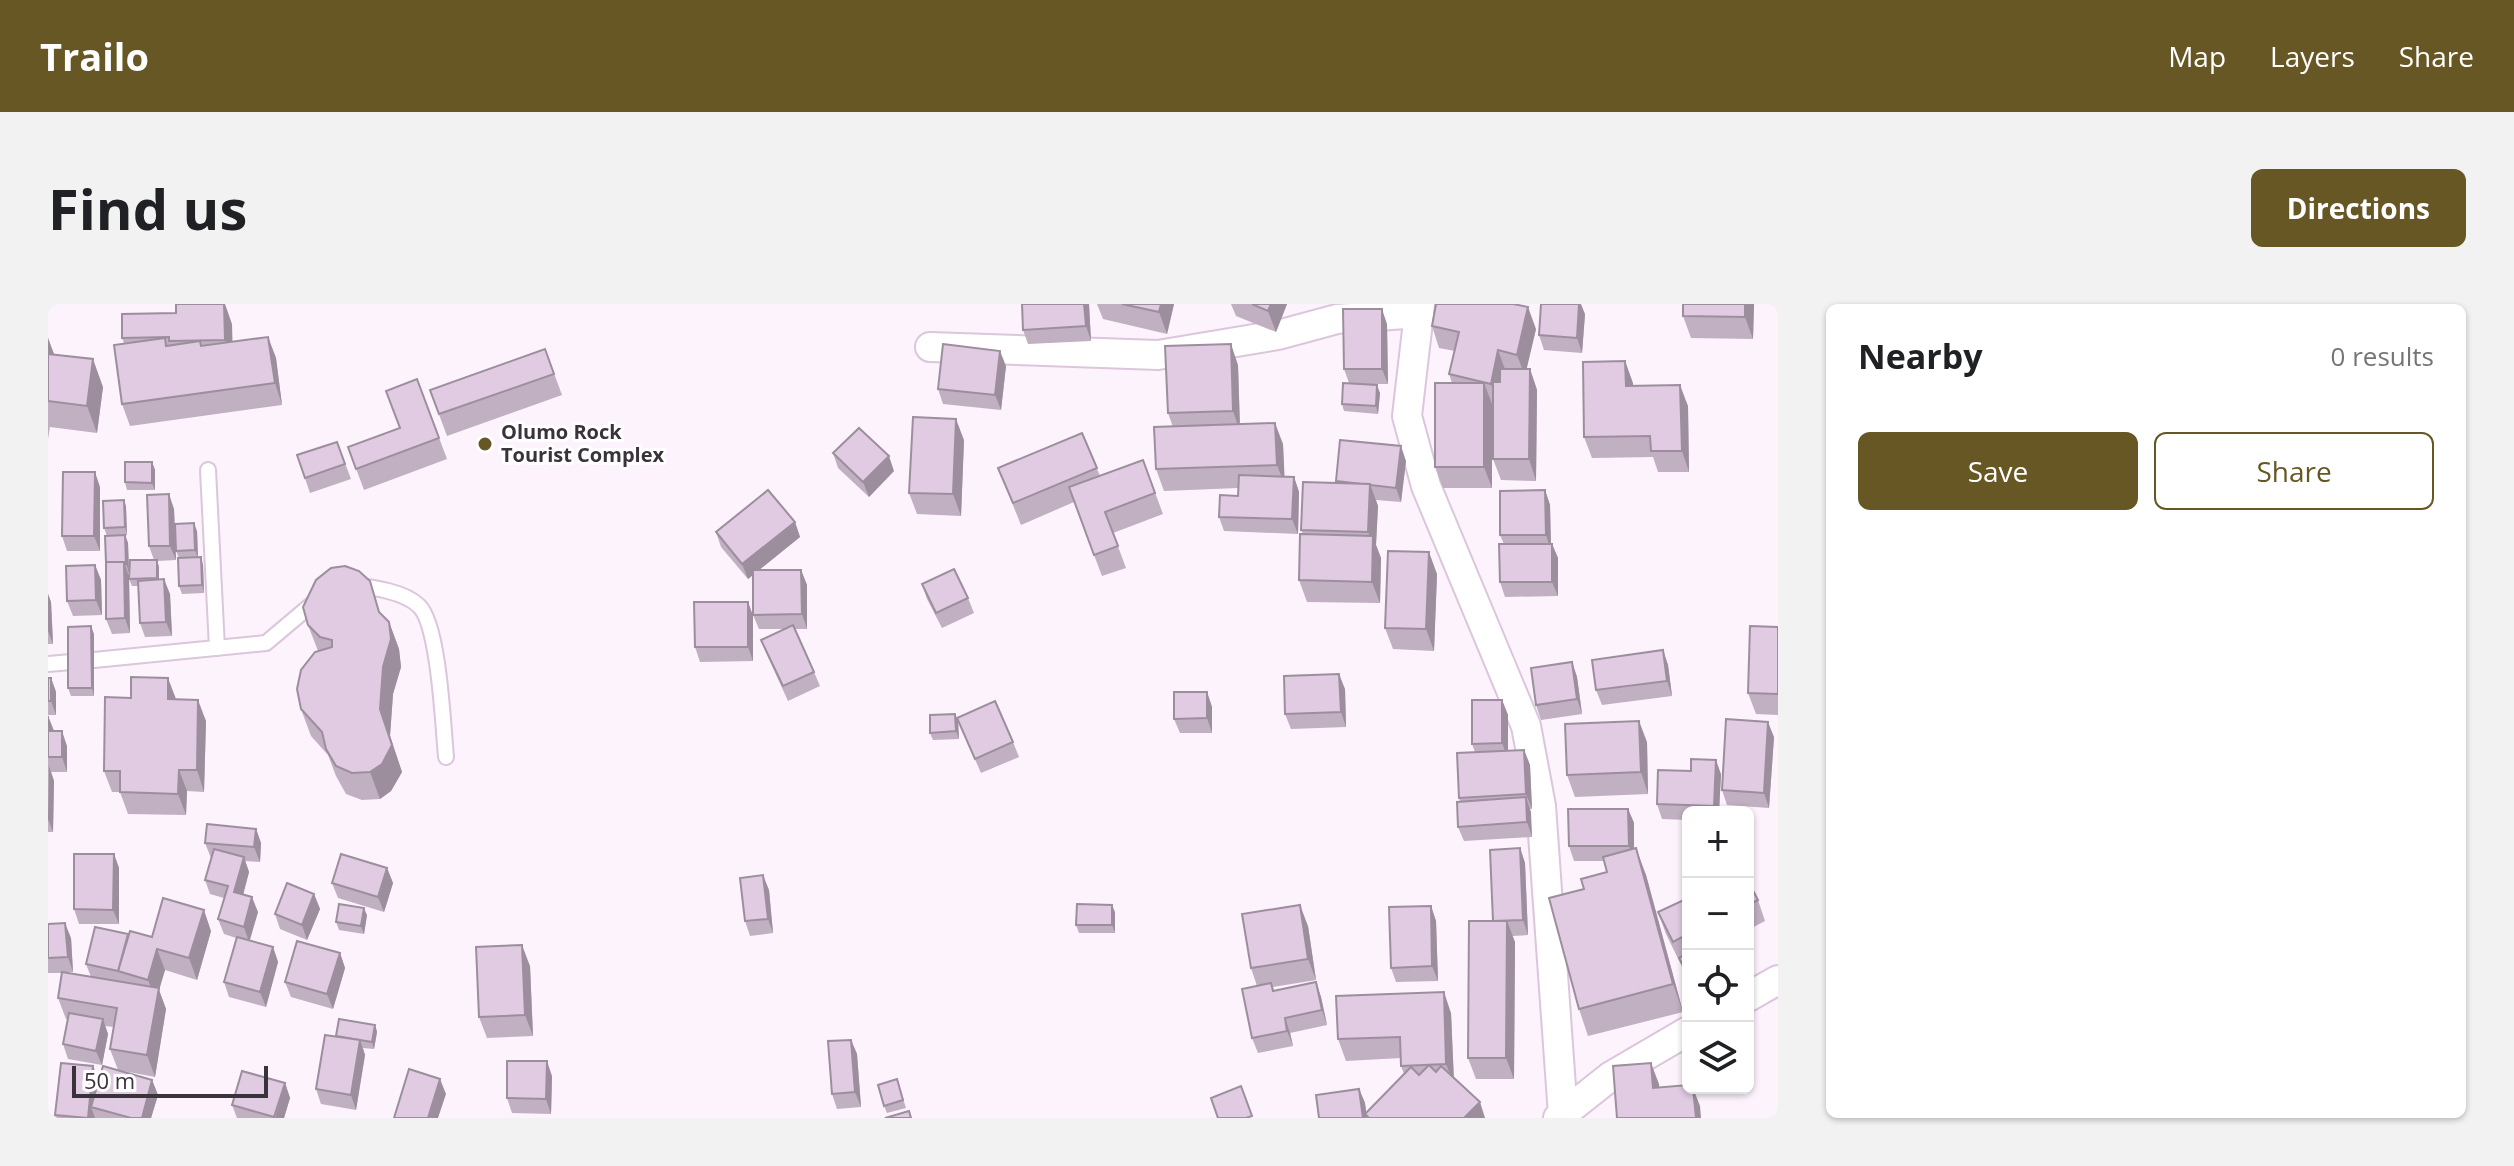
<!DOCTYPE html>
<html lang="en">
<head>
<meta charset="utf-8">
<style>
	body { margin:0; font-family:"Open Sans",sans-serif; background:#f2f2f2; color:#202124 }
	.controls { position:absolute; right:24px; bottom:24px; display:grid; overflow:hidden; border-radius:12px; box-shadow:0 2px 6px #0004 }
	.controls button { width:72px; height:72px; display:grid; place-items:center; padding:0; border:0; border-bottom:2px solid #e0e0e0; background:#fff; color:#202124; font:40px sans-serif }
	.scale { position:absolute; left:24px; bottom:20px; width:196px; box-sizing:border-box; padding-left:8px; border:4px solid #3b333c; border-top:0; font-size:22px; line-height:28px; white-space:nowrap; color:#3b333c; -webkit-text-stroke:6px #fff; paint-order:stroke }
	.list { margin:0; padding:0; list-style:none }
	h2 { display:flex; justify-content:space-between; align-items:center; height:104px; margin:0; padding:0 32px; font-size:34px }
	h2 small { font-size:26px; font-weight:400; color:#757577 }
	.actions { display:flex; gap:16px; padding:24px 32px }
	.actions a { flex:1; padding:18px 0; border:2px solid #665724; border-radius:12px; text-align:center; font-size:28px; color:#665724 }
	.actions .main { background:#665724; color:#fff }
	.icon { flex:none; width:44px; height:44px; fill:none; stroke:currentColor; stroke-width:2; stroke-linecap:round; stroke-linejoin:round }
	.map { position:relative; flex:none; width:1730px; height:814px; overflow:hidden; border-radius:12px }
	header { display:flex; align-items:center; gap:48px; box-sizing:border-box; height:112px; padding:0 40px; background:#665724; color:#fff }
	header strong { font-size:38px }
	nav { display:flex; gap:44px; margin-inline-start:auto; font-size:28px }
	.intro { display:flex; align-items:center; justify-content:space-between; box-sizing:border-box; height:192px; padding:0 48px }
	h1 { margin:0; font-size:56px }
	.button { padding:20px 36px; border-radius:12px; background:#665724; color:#fff; font-size:28px; font-weight:700 }
	main { display:flex; gap:48px; padding:0 48px }
	aside { flex:1; background:#fff; border-radius:12px; box-shadow:0 2px 6px #0004 }
	.map>svg:first-child { display:block }
	.lines { fill:none; stroke-linecap:round; stroke-linejoin:round }
	.service-casing { stroke:#dbc6dc; stroke-width:18 }
	.minor-casing { stroke:#dbc6dc; stroke-width:32 }
	.service { stroke:#fff; stroke-width:14 }
	.minor { stroke:#fff; stroke-width:28 }
	.wall { fill:#c1afc2 }
	.shaded-wall { fill:#9d8e9e }
	.building { fill:#e0cbe2; stroke:#9d8e9e; stroke-width:2 }
	.poi-dot { fill:#665724; stroke:#fff; stroke-width:3 }
	.labels { text-anchor:middle; stroke-width:6; stroke-linejoin:round; paint-order:stroke }
	.poi-label { font-size:20px; font-weight:bold; fill:#3b333c; stroke:#fff; text-anchor:start }
</style>
</head>
<body>
<header>
<strong>Trailo</strong>
<nav><a>Map</a><a>Layers</a><a>Share</a></nav>
</header>
<div class="intro"><h1>Find us</h1><a class="button">Directions</a></div>
<main>
<div class="map">
<svg width="1730" height="814" viewBox="0 0 1730 814">
	<rect width="100%" height="100%" fill="#fcf3fc"/>
	<g class="lines">
		<defs>
			<g id="service">
				<polyline points="160,166 169,344"/>
				<path d="M307,282C325,283 357,288 371,302C391,321 395,422 398,453"/>
				<polyline points="46,356 218,339 269,296"/>
				<polyline points="0,360 23,358"/>
			</g>
			<g id="minor">
				<polyline points="1372,0 1359,112 1378,182 1478,422 1493,502 1515,811"/>
				<polyline points="882,43 1110,51 1230,31 1289,15 1371,9"/>
				<polyline points="1700,693 1730,676"/>
				<polyline points="1510,814 1563,772 1640,727"/>
			</g>
		</defs>
		<use href="#service" class="service-casing"/>
		<use href="#minor" class="minor-casing"/>
		<use href="#service" class="service"/>
		<use href="#minor" class="minor"/>
	</g>
	<g class="wall">
		<polygon points="974,0 1041,0 1043,37 980,40 975,26"/>
		<polygon points="1049,0 1126,0 1119,30 1055,15"/>
		<polygon points="1183,0 1239,0 1228,28 1188,12"/>
		<polygon points="1635,0 1706,0 1705,35 1643,34 1635,12"/>
		<polygon points="1537,10 1534,49 1496,46 1491,31"/>
		<polygon points="184,20 184,38 220,33 228,54 234,101 82,122 74,100 76,39 74,34"/>
		<polygon points="1339,20 1340,80 1314,80 1332,89 1330,110 1296,107 1294,100 1301,79 1296,65"/>
		<polygon points="1384,22 1488,25 1478,65 1482,65 1489,86 1488,177 1453,176 1445,155 1445,100 1444,100 1444,184 1395,184 1387,163 1404,79 1401,70 1407,47 1391,44"/>
		<polygon points="0,34 6,50 55,83 49,129 2,123 0,135"/>
		<polygon points="497,45 514,91 399,132 382,86"/>
		<polygon points="1577,57 1585,81 1640,102 1641,168 1610,168 1605,153 1544,154 1536,133"/>
		<polygon points="1190,61 1192,120 1235,140 1236,173 1246,173 1251,188 1250,230 1176,227 1171,213 1190,192 1190,184 1116,187 1108,165 1125,123 1120,109"/>
		<polygon points="958,62 953,106 895,100 890,85"/>
		<polygon points="369,75 399,155 316,186 300,143 352,124"/>
		<polygon points="1034,129 1052,172 1095,156 1115,210 1065,229 1078,264 1054,272 1026,198 973,221 950,164"/>
		<polygon points="916,136 913,212 869,210 861,189"/>
		<polygon points="289,138 303,175 262,189 249,151"/>
		<polygon points="785,149 846,167 821,193 790,164"/>
		<polygon points="1358,157 1353,198 1328,196 1330,202 1328,241 1333,254 1332,299 1259,298 1251,276 1255,230 1253,226 1288,179 1288,177"/>
		<polygon points="104,158 107,166 107,186 79,186 77,178"/>
		<polygon points="52,183 52,247 19,247 14,232"/>
		<polygon points="1497,186 1502,201 1503,240 1504,240 1510,254 1510,292 1457,293 1452,278 1456,240 1452,231"/>
		<polygon points="76,196 78,203 79,231 59,232 56,224"/>
		<polygon points="126,205 128,256 109,257 111,263 111,276 122,290 124,332 97,333 92,319 90,282 84,282 81,275 106,256 101,242"/>
		<polygon points="747,218 752,233 711,266 753,266 759,281 759,325 746,325 766,368 772,382 740,397 719,351 713,336 737,325 711,325 705,311 705,271 700,275 673,243 668,228"/>
		<polygon points="149,227 150,253 155,261 156,289 134,290 131,282 131,254 128,247"/>
		<polygon points="77,231 80,239 81,268 79,268 81,272 82,329 64,330 58,315"/>
		<polygon points="47,261 53,276 54,311 25,312 19,297"/>
		<polygon points="1389,270 1386,347 1345,345 1337,324"/>
		<polygon points="874,280 920,294 926,309 894,324 879,295"/>
		<polygon points="0,290 3,298 5,340 0,340"/>
		<polygon points="700,298 705,312 705,357 652,358 647,343"/>
		<polygon points="334,311 341,318 351,345 353,363 345,390 342,432 354,468 343,487 332,495 314,496 298,490 288,472 280,451 263,432 253,405 270,347 260,321"/>
		<polygon points="1730,323 1730,411 1708,410 1700,389"/>
		<polygon points="46,330 46,392 23,392 20,384"/>
		<polygon points="1615,346 1620,361 1624,392 1554,401 1548,386"/>
		<polygon points="1524,358 1529,373 1534,410 1493,416 1488,401"/>
		<polygon points="0,374 3,374 8,388 8,411 0,411"/>
		<polygon points="1297,385 1298,423 1243,425 1237,410"/>
		<polygon points="1159,388 1164,403 1164,429 1132,429 1126,415"/>
		<polygon points="128,395 158,417 156,488 139,487 138,511 80,510 72,488 64,488 56,467"/>
		<polygon points="1454,396 1460,411 1460,447 1476,446 1482,461 1484,505 1482,505 1484,533 1416,537 1410,523 1412,497 1411,494 1427,448 1424,440"/>
		<polygon points="0,412 6,427 19,442 19,468 3,468 6,477 5,528 0,528"/>
		<polygon points="909,414 965,438 971,453 933,469"/>
		<polygon points="910,417 911,435 885,436 882,429"/>
		<polygon points="1726,433 1721,504 1679,501 1674,486"/>
		<polygon points="1599,438 1600,490 1527,493 1519,471"/>
		<polygon points="1673,470 1671,508 1640,508 1640,516 1614,515 1609,500"/>
		<polygon points="1580,505 1586,519 1586,544 1598,571 1635,708 1540,732 1531,705 1536,585 1559,568 1556,557 1526,557 1521,542"/>
		<polygon points="208,525 213,539 212,558 197,557 201,568 195,590 210,608 202,636 225,643 230,658 218,703 181,693 176,678 188,634 176,630 170,615 176,594 162,590 157,576 163,554 157,539"/>
		<polygon points="1472,544 1477,559 1480,631 1464,632 1467,638 1466,775 1428,775 1420,754 1445,617"/>
		<polygon points="66,550 71,564 71,620 31,620 26,605"/>
		<polygon points="339,564 345,579 336,608 290,594 284,579"/>
		<polygon points="1700,577 1710,596 1717,617 1700,626"/>
		<polygon points="721,586 725,629 702,632 697,617"/>
		<polygon points="266,590 272,605 259,636 232,625 227,610"/>
		<polygon points="1640,594 1640,675 1618,630 1610,608"/>
		<polygon points="1383,602 1388,617 1390,677 1348,678 1343,664"/>
		<polygon points="1067,608 1067,629 1031,629 1028,621"/>
		<polygon points="319,611 316,630 291,626 288,618"/>
		<polygon points="0,620 23,634 25,668 16,668 43,673 38,660 80,630 104,633 163,627 149,676 117,666 111,686 118,705 107,773 70,766 62,745 66,723 57,722 60,730 54,761 20,755 15,740 20,715 18,715 10,694 14,669 0,669"/>
		<polygon points="1260,622 1268,676 1225,683 1226,687 1268,678 1273,693 1279,721 1242,729 1245,742 1210,749 1204,734 1209,682 1203,664"/>
		<polygon points="292,649 297,664 285,705 243,693 237,678"/>
		<polygon points="482,662 485,732 439,734 431,713"/>
		<polygon points="1403,709 1406,774 1437,814 1271,814 1311,785 1317,799 1318,809 1356,770 1353,762 1353,754 1298,757 1290,735"/>
		<polygon points="327,721 329,728 326,745 315,744 317,751 308,806 273,800 268,785 288,732"/>
		<polygon points="803,736 809,750 813,803 789,805 784,790"/>
		<polygon points="45,762 51,777 104,776 110,791 103,814 47,814 47,812 47,814 8,814 7,811"/>
		<polygon points="504,772 503,810 464,809 459,794"/>
		<polygon points="849,775 858,804 839,809 836,802"/>
		<polygon points="237,779 242,794 236,814 189,814 184,801"/>
	</g>
	<g class="shaded-wall">
		<polygon points="177,0 184,20 185,57 177,36"/>
		<polygon points="1036,0 1041,0 1043,37 1038,22"/>
		<polygon points="1113,0 1126,0 1119,30 1111,8"/>
		<polygon points="1223,0 1239,0 1228,28 1220,7"/>
		<polygon points="1531,0 1533,0 1537,10 1534,49 1529,34"/>
		<polygon points="1697,0 1706,0 1705,35 1697,13"/>
		<polygon points="1480,3 1488,25 1477,72 1469,51"/>
		<polygon points="1334,5 1339,20 1340,80 1334,65"/>
		<polygon points="220,33 228,54 234,101 227,79"/>
		<polygon points="0,34 10,61 0,56"/>
		<polygon points="1183,40 1190,61 1192,128 1185,107"/>
		<polygon points="1450,46 1458,68 1450,101 1443,80"/>
		<polygon points="952,47 958,62 953,106 947,91"/>
		<polygon points="45,55 55,83 49,129 39,102"/>
		<polygon points="1577,57 1585,79 1585,103 1578,82"/>
		<polygon points="1482,65 1489,86 1488,177 1481,155"/>
		<polygon points="1436,79 1444,100 1444,184 1436,163"/>
		<polygon points="1329,81 1332,89 1330,110 1328,102"/>
		<polygon points="1632,81 1640,102 1641,168 1634,147"/>
		<polygon points="908,115 916,136 913,212 905,190"/>
		<polygon points="1227,119 1235,140 1237,182 1229,161"/>
		<polygon points="1353,142 1358,157 1353,198 1348,184"/>
		<polygon points="841,152 846,167 821,193 815,178"/>
		<polygon points="104,158 107,166 107,186 104,179"/>
		<polygon points="47,168 52,183 52,247 46,232"/>
		<polygon points="1246,173 1251,188 1250,230 1244,215"/>
		<polygon points="1322,180 1330,202 1328,241 1333,254 1332,299 1324,278 1325,241 1320,228"/>
		<polygon points="1497,186 1502,201 1503,246 1498,231"/>
		<polygon points="121,190 126,205 128,256 122,242"/>
		<polygon points="76,196 78,203 79,231 77,223"/>
		<polygon points="747,218 752,233 700,275 694,260"/>
		<polygon points="146,219 149,227 150,254 147,246"/>
		<polygon points="77,231 80,239 81,268 78,260"/>
		<polygon points="1504,240 1510,254 1510,292 1504,278"/>
		<polygon points="1381,248 1389,270 1386,347 1378,325"/>
		<polygon points="153,253 155,261 156,289 154,281"/>
		<polygon points="109,256 111,263 111,282 109,274"/>
		<polygon points="76,258 81,272 82,329 77,314"/>
		<polygon points="47,261 53,276 54,311 48,296"/>
		<polygon points="753,266 759,281 759,325 754,310"/>
		<polygon points="116,275 122,290 124,332 118,318"/>
		<polygon points="0,290 3,298 5,340 0,327"/>
		<polygon points="700,298 705,312 705,357 700,343"/>
		<polygon points="341,318 351,345 353,363 345,390 342,432 354,468 343,487 332,495 322,468 332,405 335,363"/>
		<polygon points="43,322 46,330 46,392 44,384"/>
		<polygon points="1615,346 1620,361 1624,392 1619,377"/>
		<polygon points="1524,358 1529,373 1534,410 1529,395"/>
		<polygon points="1291,370 1297,385 1298,423 1293,408"/>
		<polygon points="3,374 8,388 8,411 3,397"/>
		<polygon points="120,374 128,395 120,395"/>
		<polygon points="1159,388 1164,403 1164,429 1159,414"/>
		<polygon points="150,396 158,417 156,488 149,466"/>
		<polygon points="1454,396 1460,411 1460,454 1454,439"/>
		<polygon points="907,410 910,417 911,435 908,427"/>
		<polygon points="0,412 6,427 0,427"/>
		<polygon points="1591,417 1599,438 1600,490 1593,468"/>
		<polygon points="1720,418 1726,433 1721,504 1716,489"/>
		<polygon points="14,427 19,442 19,468 14,453"/>
		<polygon points="1476,446 1482,461 1484,505 1478,490"/>
		<polygon points="1668,456 1673,470 1671,508 1668,508 1666,502"/>
		<polygon points="1,462 6,477 5,528 0,515"/>
		<polygon points="131,466 139,487 138,511 130,490"/>
		<polygon points="1478,493 1483,508 1484,533 1479,518"/>
		<polygon points="1580,505 1586,519 1586,557 1581,542"/>
		<polygon points="208,525 213,539 212,558 206,543"/>
		<polygon points="1472,544 1477,559 1480,631 1475,616"/>
		<polygon points="1588,544 1598,571 1635,708 1625,680"/>
		<polygon points="66,550 71,564 71,620 65,606"/>
		<polygon points="196,553 201,568 192,603 186,588"/>
		<polygon points="339,564 345,579 336,608 330,593"/>
		<polygon points="715,571 721,586 725,629 720,615"/>
		<polygon points="266,590 272,605 259,636 254,621"/>
		<polygon points="204,593 210,608 201,638 196,623"/>
		<polygon points="1064,601 1067,608 1067,629 1064,621"/>
		<polygon points="1252,601 1260,622 1268,676 1260,655"/>
		<polygon points="1383,602 1388,617 1390,677 1384,662"/>
		<polygon points="316,604 319,611 316,630 313,622"/>
		<polygon points="156,606 163,627 149,676 141,654"/>
		<polygon points="1459,617 1467,638 1466,775 1458,754"/>
		<polygon points="17,619 23,634 25,668 20,653"/>
		<polygon points="474,641 482,662 485,732 477,711"/>
		<polygon points="225,643 230,658 218,703 212,688"/>
		<polygon points="109,645 117,666 111,686 118,705 107,773 99,751 108,697 100,676"/>
		<polygon points="292,649 297,664 285,705 279,690"/>
		<polygon points="1268,678 1273,693 1279,721 1274,706"/>
		<polygon points="1396,688 1403,709 1406,781 1398,760"/>
		<polygon points="1237,714 1242,729 1245,742 1239,727"/>
		<polygon points="55,715 60,730 54,761 48,747"/>
		<polygon points="327,721 329,728 326,745 324,738"/>
		<polygon points="312,736 317,751 308,806 303,791"/>
		<polygon points="803,736 809,750 813,803 807,788"/>
		<polygon points="499,757 504,772 503,810 498,795"/>
		<polygon points="1603,759 1611,780 1613,805 1605,784"/>
		<polygon points="45,762 51,777 43,803 47,814 40,814"/>
		<polygon points="392,775 398,790 390,814 380,814"/>
		<polygon points="104,776 110,791 103,814 94,814"/>
		<polygon points="237,779 242,794 236,814 227,814"/>
		<polygon points="1645,784 1652,802 1653,814 1648,814"/>
		<polygon points="1311,785 1317,799 1319,814 1315,814"/>
		<polygon points="1432,798 1437,814 1416,814"/>
	</g>
	<g class="building">
		<polygon points="128,0 176,0 177,36 121,37 121,33 74,34 74,10 128,9"/>
		<polygon points="974,0 1036,0 1038,22 975,26"/>
		<polygon points="1074,0 1113,0 1111,8"/>
		<polygon points="1204,0 1223,0 1220,7"/>
		<polygon points="1388,0 1465,0 1480,3 1469,51 1450,46 1443,80 1401,70 1411,28 1384,22"/>
		<polygon points="1493,0 1531,0 1529,34 1491,31"/>
		<polygon points="1635,0 1697,0 1697,13 1635,12"/>
		<polygon points="1295,5 1334,5 1334,65 1296,65"/>
		<polygon points="220,33 227,79 74,100 66,41 117,34 118,42 152,37 153,42"/>
		<polygon points="895,40 952,47 947,91 890,85"/>
		<polygon points="1183,40 1185,107 1120,109 1117,42"/>
		<polygon points="497,45 506,70 391,110 382,86"/>
		<polygon points="0,50 45,55 39,102 0,97"/>
		<polygon points="1577,57 1578,82 1632,81 1634,147 1603,147 1602,132 1536,133 1535,58"/>
		<polygon points="1452,65 1482,65 1481,155 1445,155 1445,78 1452,78"/>
		<polygon points="369,75 391,134 308,165 300,143 352,124 338,87"/>
		<polygon points="1295,79 1329,81 1328,102 1294,100"/>
		<rect x="1387" y="79" width="49" height="84"/>
		<polygon points="865,113 908,115 905,190 861,189"/>
		<polygon points="1227,119 1229,161 1108,165 1106,123"/>
		<polygon points="811,124 841,152 815,178 785,149"/>
		<polygon points="1034,129 1049,164 965,199 950,164"/>
		<polygon points="1292,136 1353,142 1348,184 1288,177"/>
		<polygon points="289,138 297,160 257,174 249,151"/>
		<polygon points="1095,156 1107,189 1057,208 1070,242 1046,251 1021,183"/>
		<polygon points="77,158 104,158 104,179 77,178"/>
		<polygon points="15,168 47,168 46,232 14,232"/>
		<polygon points="1191,171 1246,173 1244,215 1171,213 1172,191 1190,192"/>
		<polygon points="1255,178 1322,180 1320,228 1253,226"/>
		<polygon points="720,186 747,218 694,260 668,228"/>
		<polygon points="1497,186 1498,231 1452,231 1452,187"/>
		<polygon points="121,190 122,242 101,242 99,191"/>
		<polygon points="76,196 77,223 56,224 55,197"/>
		<polygon points="146,219 147,246 128,247 127,220"/>
		<polygon points="1252,230 1325,232 1324,278 1251,276"/>
		<polygon points="77,231 78,260 76,260 76,258 58,258 57,232"/>
		<polygon points="1451,240 1504,240 1504,278 1452,278"/>
		<polygon points="1340,247 1381,248 1378,325 1337,324"/>
		<polygon points="153,253 154,281 131,282 130,254"/>
		<polygon points="82,256 109,256 109,274 81,275"/>
		<polygon points="58,258 76,258 77,314 58,315"/>
		<polygon points="47,261 48,296 19,297 18,262"/>
		<polygon points="297,262 311,267 322,277 331,308 341,318 343,335 335,363 332,405 344,441 334,460 322,468 304,469 288,462 278,445 274,428 253,405 249,385 253,366 267,348 284,343 284,336 272,333 260,321 255,303 268,276 283,264"/>
		<polygon points="906,265 920,294 888,309 874,280"/>
		<polygon points="705,266 753,266 754,310 705,311"/>
		<polygon points="116,275 118,318 92,319 90,277"/>
		<polygon points="646,298 700,298 700,343 647,343"/>
		<polygon points="745,321 766,368 735,382 713,336"/>
		<polygon points="43,322 44,384 20,384 20,323"/>
		<polygon points="1702,322 1730,323 1730,390 1700,389"/>
		<polygon points="1615,346 1619,377 1548,386 1544,356"/>
		<polygon points="1524,358 1529,395 1488,401 1483,364"/>
		<polygon points="1291,370 1293,408 1237,410 1236,372"/>
		<polygon points="83,373 120,374 120,395 150,396 149,466 131,466 130,490 72,488 72,467 56,467 57,393 83,394"/>
		<rect x="0" y="374" width="3" height="23"/>
		<polygon points="1126,388 1159,388 1159,414 1126,415"/>
		<polygon points="1424,396 1454,396 1454,439 1424,440"/>
		<polygon points="947,397 965,438 927,455 909,414"/>
		<polygon points="907,410 908,427 882,429 882,411"/>
		<polygon points="0,412 0,427 14,427 14,453 0,453"/>
		<polygon points="1678,415 1720,418 1716,489 1674,486"/>
		<polygon points="1591,417 1593,468 1519,471 1517,420"/>
		<polygon points="1476,446 1478,490 1411,494 1409,449"/>
		<polygon points="1643,455 1668,456 1666,502 1609,500 1610,466 1643,467"/>
		<polygon points="1478,493 1479,518 1410,523 1409,498"/>
		<polygon points="1520,505 1580,505 1581,542 1521,542"/>
		<polygon points="159,520 208,525 206,543 157,539"/>
		<polygon points="1472,544 1475,616 1445,617 1442,546"/>
		<polygon points="1588,544 1625,680 1531,705 1501,594 1536,585 1533,575 1559,568 1555,553"/>
		<polygon points="166,545 196,553 186,588 204,593 196,623 170,615 180,582 157,576"/>
		<polygon points="26,550 66,550 65,606 26,605"/>
		<polygon points="293,550 339,564 330,593 284,579"/>
		<polygon points="715,571 720,615 697,617 692,574"/>
		<polygon points="1700,577 1710,596 1700,601"/>
		<polygon points="239,579 266,590 254,621 227,610"/>
		<polygon points="115,594 156,606 141,654 109,645 100,676 70,667 82,627 104,633"/>
		<polygon points="1640,594 1640,630 1625,638 1610,608"/>
		<polygon points="291,600 316,604 313,622 288,618"/>
		<polygon points="1029,600 1064,601 1064,621 1028,621"/>
		<polygon points="1252,601 1260,655 1203,664 1194,610"/>
		<polygon points="1383,602 1384,662 1343,664 1341,603"/>
		<polygon points="1421,617 1459,617 1458,754 1420,754"/>
		<polygon points="17,619 20,653 0,654 0,620"/>
		<polygon points="47,623 80,630 70,667 38,660"/>
		<polygon points="189,633 225,643 212,688 176,678"/>
		<polygon points="249,637 292,649 279,690 237,678"/>
		<polygon points="474,641 477,711 431,713 428,643"/>
		<polygon points="1640,649 1640,670 1631,654"/>
		<polygon points="14,668 111,684 99,751 62,745 69,704 10,694"/>
		<polygon points="1268,678 1274,706 1237,714 1239,727 1204,734 1194,685 1223,679 1225,687"/>
		<polygon points="1396,688 1398,760 1353,762 1352,733 1290,735 1288,692"/>
		<polygon points="21,709 55,715 48,747 15,740"/>
		<polygon points="291,715 327,721 324,738 288,732"/>
		<polygon points="277,731 312,736 303,791 268,785"/>
		<polygon points="803,736 807,788 784,790 780,737"/>
		<polygon points="459,757 499,757 498,795 459,794"/>
		<polygon points="13,759 45,762 40,814 7,811"/>
		<polygon points="1603,759 1605,784 1640,781 1640,784 1645,784 1648,814 1569,814 1565,762"/>
		<polygon points="1381,761 1388,768 1393,762 1432,798 1416,814 1321,814 1317,810 1363,763 1371,771"/>
		<polygon points="55,762 104,776 94,814 83,814 43,803"/>
		<polygon points="361,765 392,775 380,814 346,814"/>
		<polygon points="194,767 237,779 226,813 184,801"/>
		<polygon points="849,775 855,796 836,802 830,781"/>
		<polygon points="1193,782 1204,812 1198,814 1170,814 1163,794"/>
		<polygon points="1311,785 1315,814 1271,814 1268,791"/>
		<polygon points="861,807 863,814 837,814"/>
	</g>
	<circle class="poi-dot" cx="437" cy="140" r="8"/>
	<g class="labels">
		<g class="poi-label">
			<text x="453" y="135">Olumo Rock<tspan x="453" dy="23">Tourist Complex</tspan></text>
		</g>
	</g>
</svg>
<div class="controls">
<button>+</button>
<button>−</button>
<button><svg class="icon" aria-label="locate" viewBox="0 0 24 24"><circle cx="12" cy="12" r="6"/><path d="M12 2v4M12 18v4M2 12h4M18 12h4"/></svg></button>
<button><svg class="icon" aria-label="layers" viewBox="0 0 24 24"><path d="M12 4l9 5-9 5-9-5zM3 14l9 5 9-5"/></svg></button>
</div>
<div class="scale">50 m</div>
</div>
<aside>
<h2>Nearby<small>0 results</small></h2>
<ul class="list">
</ul>
<div class="actions"><a class="main">Save</a><a>Share</a></div>
</aside>
</main>
</body>
</html>
